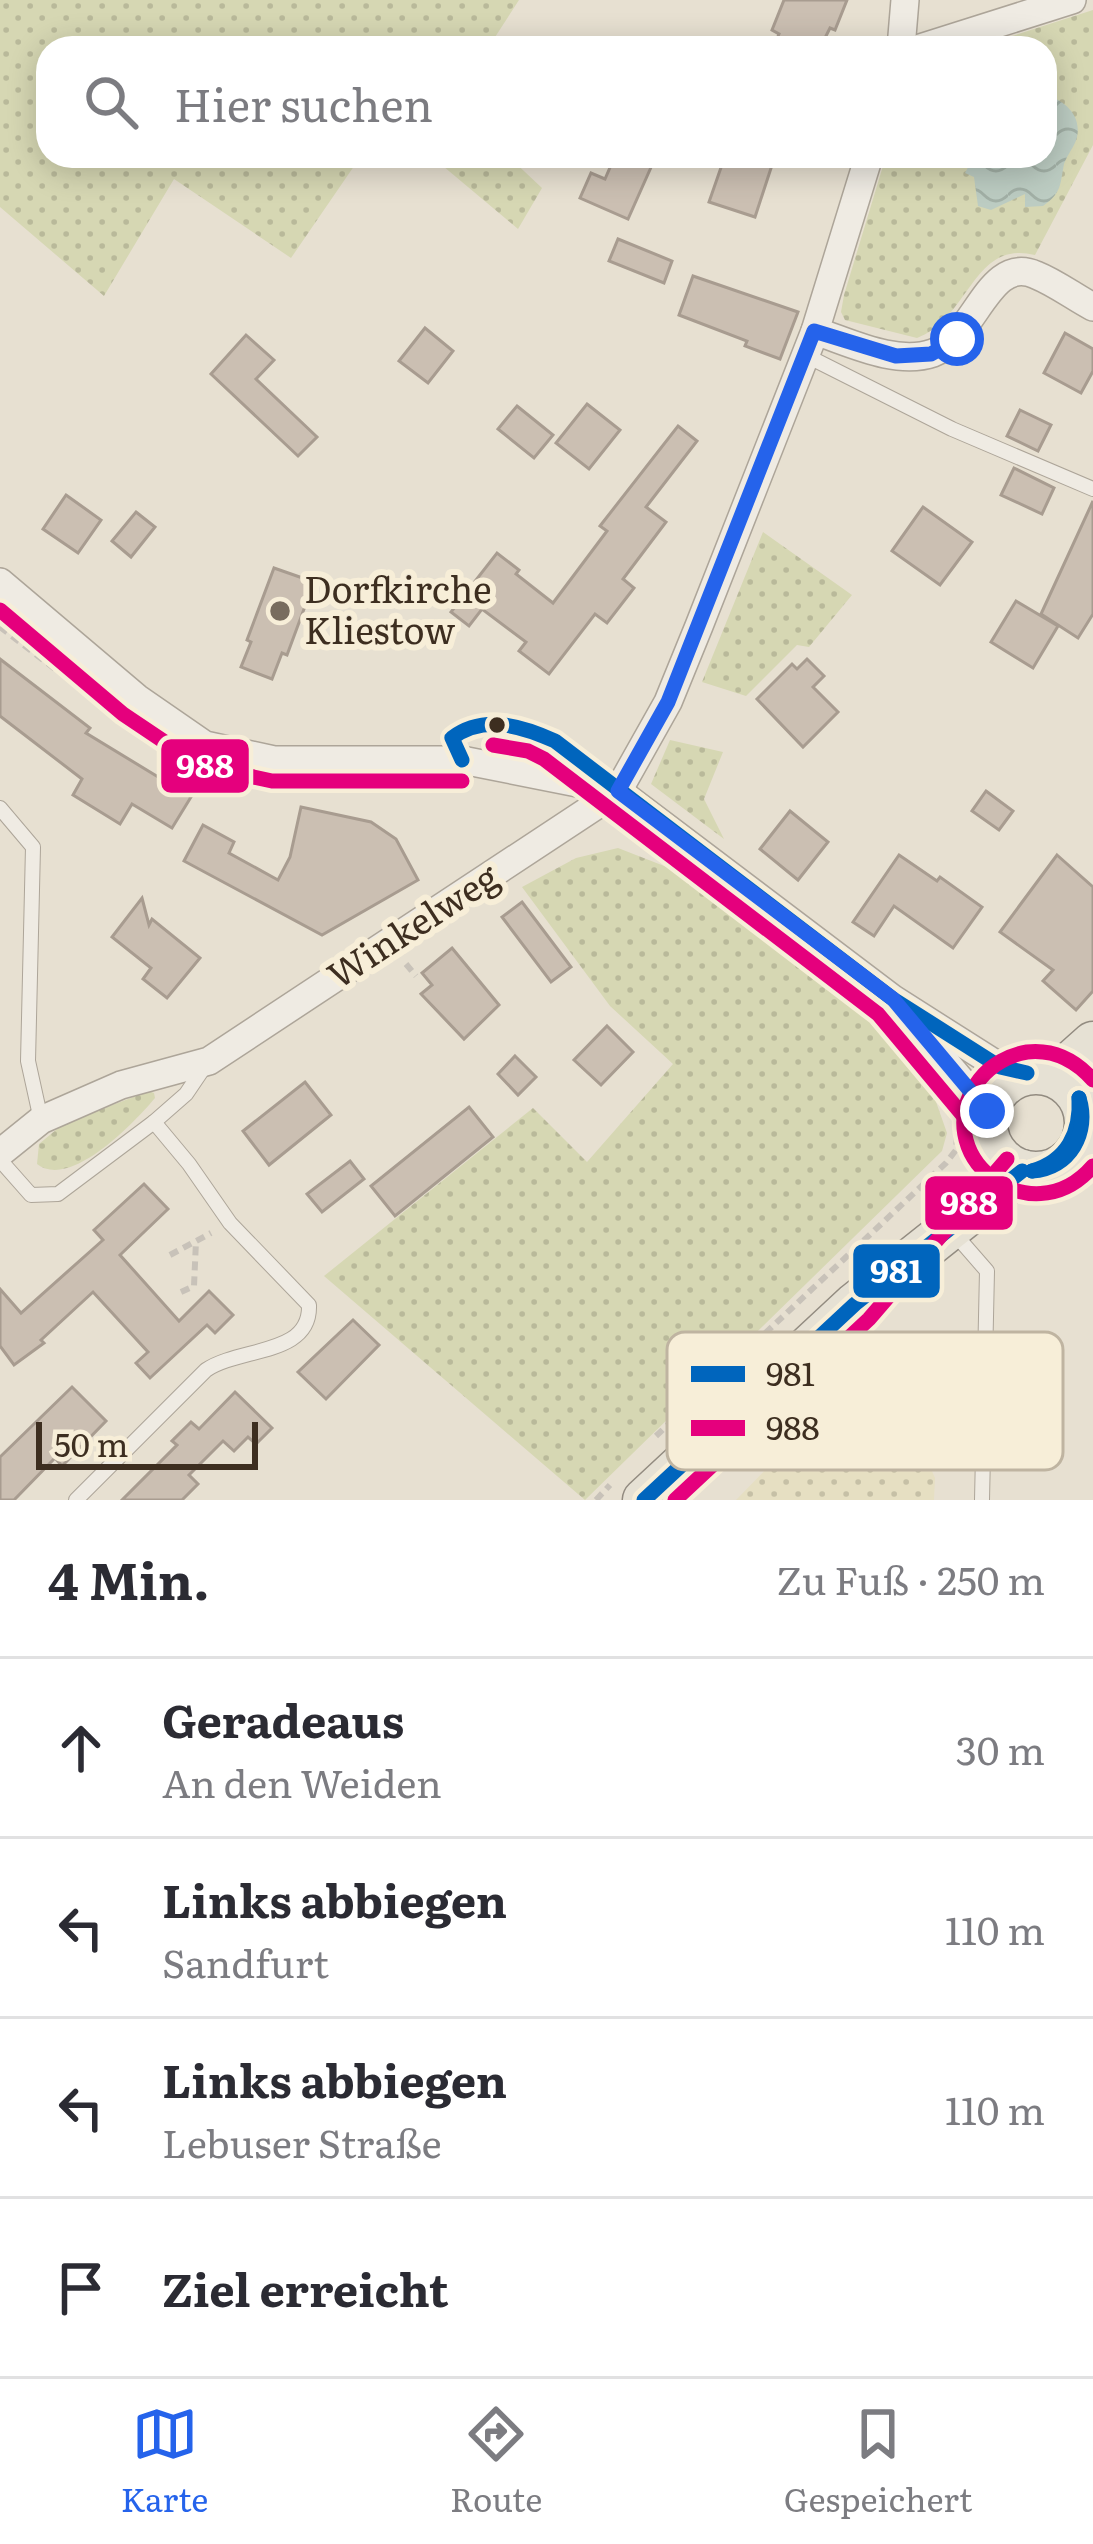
<!DOCTYPE html>
<html lang="de">
<head>
<meta charset="utf-8">
<style>
	body { margin:0; font-family:Literata,serif; background:#f7f7f7; color:#2b2b33 }
	.scale { position:absolute; left:36px; bottom:30px; width:222px; box-sizing:border-box; padding-left:12px; border:6px solid #3d2e20; border-top:0; font-size:33px; line-height:42px; white-space:nowrap; color:#3d2e20; -webkit-text-stroke:9px #f7eed8; paint-order:stroke }
	.stop { position:absolute; width:36px; height:36px; margin:-27px; border:9px solid #2563eb; border-radius:50%; background:#fff }
	.stop.end { background:#2563eb; border-color:#fff; box-shadow:0 3px 12px #0008 }
	.list { margin:0; padding:0; list-style:none }
	h2 { display:flex; justify-content:space-between; align-items:center; height:156px; margin:0; padding:0 48px; font-size:51px }
	h2 small { font-size:39px; font-weight:400; color:#7c7c81 }
	.list li { display:grid; grid-template-columns:78px 1fr auto; gap:36px; align-items:center; box-sizing:border-box; height:180px; padding:0 48px; border-top:3px solid #e1e1e2 }
	.list b { display:block; font-size:45px; white-space:nowrap }
	.list p { margin:0; font-size:39px; white-space:nowrap; color:#7c7c81 }
	.list em { font-size:39px; font-style:normal; color:#7c7c81 }
	.icon { flex:none; width:66px; height:66px; fill:none; stroke:currentColor; stroke-width:2; stroke-linecap:round; stroke-linejoin:round }
	.map { position:relative; flex:none; width:1093px; height:1500px; overflow:hidden }
	.search { position:absolute; background:#fff; box-shadow:0 6px 30px #0003; left:36px; right:36px; top:36px; height:132px; display:flex; align-items:center; gap:30px; box-sizing:border-box; padding:0 42px; border-radius:36px; color:#7c7c81; font-size:45px }
	.sheet { height:876px; background:#fff }
	nav { display:flex; justify-content:space-around; align-items:center; box-sizing:border-box; height:168px; border-top:3px solid #e1e1e2; background:#fff; font-size:33px; color:#7c7c81 }
	nav a { display:grid; justify-items:center; gap:6px }
	nav .on { color:#2563eb }
	.map>svg:first-child { display:block }
	.farmland { fill:url(#farmland-dots) }
	.grass { fill:url(#grass-dots) }
	.water { fill:url(#water-waves) }
	.building { fill:#cbbfb2; stroke:#a89c90; stroke-width:3 }
	.lines { fill:none; stroke-linecap:round; stroke-linejoin:round }
	.lane-casing { stroke:#ada599; stroke-width:16 }
	.street-casing { stroke:#ada599; stroke-width:30 }
	.primary-casing { stroke:#928b80; stroke-width:45 }
	.path { stroke:#c8c2b9; stroke-width:6; stroke-dasharray:9 6; stroke-linecap:butt }
	.lane { stroke:#efebe3; stroke-width:14 }
	.street { stroke:#efebe3; stroke-width:27 }
	.primary { stroke:#e6e1d4; stroke-width:42 }
	.bus-1-casing { stroke:#f7eed8; stroke-width:24 }
	.bus-2-casing { stroke:#f7eed8; stroke-width:24 }
	.bus-1 { stroke:#0065bd; stroke-width:15 }
	.bus-2 { stroke:#e5007d; stroke-width:15 }
	.route { stroke:#2563eb; stroke-width:15 }
	.poi-dot { fill:#786c5e; stroke:#f7eed8; stroke-width:4.5 }
	.bus-dot { fill:#3d2e20; stroke:#f7eed8; stroke-width:4.5 }
	.labels { text-anchor:middle; stroke-width:12; stroke-linejoin:round; paint-order:stroke }
	.poi-label { font-size:36px; fill:#3d2e20; stroke:#f7eed8; text-anchor:start }
	.street-label { font-size:36px; fill:#3d2e20; stroke:#f7eed8 }
	.key { fill:#f7eed8; stroke:#bfb4a1; stroke-width:3 }
	.key-label { font-size:33px; fill:#3d2e20 }
	.line-badge { stroke:#f7eed8; stroke-width:4.5 }
	.badge-label { font-size:33px; text-anchor:middle; font-weight:bold; fill:#fff }
</style>
</head>
<body>
<div class="map">
<svg width="1093" height="1500" viewBox="0 0 1093 1500">
	<defs>
		<pattern id="farmland-dots" width="8" height="8" patternUnits="userSpaceOnUse" patternTransform="scale(3)"><rect width="8" height="8" fill="#e6dfc2"/><path d="M2 2h.1M6 6h.1" fill="none" stroke="#c6c0a6" stroke-width="1.8" stroke-linecap="round"/></pattern>
		<pattern id="grass-dots" width="8" height="8" patternUnits="userSpaceOnUse" patternTransform="scale(3)"><rect width="8" height="8" fill="#d6d7b3"/><path d="M2 2h.1M6 6h.1" fill="none" stroke="#b9b99a" stroke-width="1.8" stroke-linecap="round"/></pattern>
		<pattern id="water-waves" width="16" height="10" patternUnits="userSpaceOnUse" patternTransform="scale(3)"><rect width="16" height="10" fill="#bcccc2"/><path d="M0 5q4-4 8 0t8 0" fill="none" stroke="#a2b0a6"/></pattern>
	</defs>
	<rect width="100%" height="100%" fill="#e7e0d1"/>
	<polygon class="farmland" points="853,1393 890,1404 919,1441 935,1478 934,1500 736,1500 800,1434"/>
	<g class="grass">
		<polygon points="0,0 519,0 488,48 48,48 48,156 361,156 291,258 174,179 104,296 0,207"/>
		<path d="M1093,10V145L1035,255C973,239 970,318 917,338L845,320L841,312L844,295L886,156H1045V48H975Z"/>
		<polygon points="431,156 508,156 542,188 518,229"/>
		<polygon points="763,532 852,595 809,647 797,645 746,696 702,682"/>
		<polygon points="670,740 723,752 704,799 724,839 651,784"/>
		<polygon points="618,848 677,871 895,1040 928,1079 947,1133 942,1151 585,1500 324,1276 533,1108 587,1162 673,1064 610,1006 522,887 576,858"/>
		<path d="M149,1091L154,1093L155,1098C134,1123 70,1190 37,1164L39,1144L63,1124Z"/>
	</g>
	<path class="water" d="M1045,94C1063,100 1082,114 1077,137C1075,146 1067,155 1064,164C1060,184 1062,193 1043,206L1025,207V194L991,210L978,206L974,177L965,173L974,156H1045Z"/>
	<g class="building">
		<polygon points="784,0 847,0 835,30 830,28 820,48 773,48 779,34 772,30"/>
		<polygon points="615,156 656,156 628,219 580,198 591,173 605,179"/>
		<polygon points="725,156 775,156 755,217 709,202"/>
		<polygon points="618,239 672,261 664,283 609,261"/>
		<polygon points="693,276 798,312 780,359 745,346 747,341 679,315"/>
		<polygon points="425,328 453,351 428,383 399,361"/>
		<polygon points="1065,333 1093,349 1093,371 1081,393 1044,373"/>
		<polygon points="246,335 274,360 256,379 317,437 298,456 211,374"/>
		<polygon points="587,404 620,430 589,469 556,443"/>
		<polygon points="517,406 553,435 534,458 498,429"/>
		<polygon points="1020,410 1051,425 1038,451 1007,436"/>
		<polygon points="678,426 697,441 646,507 666,522 623,579 634,588 607,623 595,614 549,674 519,651 526,642 482,609 469,626 451,612 497,553 519,570 516,574 553,603 607,531 600,526"/>
		<polygon points="1014,468 1054,488 1042,514 1001,495"/>
		<polygon points="66,495 101,520 78,553 43,529"/>
		<polygon points="1093,501 1093,614 1078,638 1041,614"/>
		<polygon points="923,507 972,542 940,585 892,551"/>
		<polygon points="136,512 155,527 131,557 112,541"/>
		<polygon points="274,568 314,582 287,655 282,653 272,679 241,667 251,642 247,640"/>
		<polygon points="1016,601 1058,626 1033,668 991,642"/>
		<polygon points="0,659 90,728 86,733 191,797 172,828 132,804 120,824 73,795 82,779 0,716"/>
		<polygon points="807,659 824,676 813,687 838,712 803,747 757,699 792,664 797,669"/>
		<polygon points="986,791 1013,811 999,830 972,811"/>
		<polygon points="301,807 371,822 396,839 418,880 322,935 184,861 203,825 234,842 229,853 278,880 290,857"/>
		<polygon points="790,811 828,842 798,880 760,849"/>
		<polygon points="899,855 937,881 940,877 982,907 953,948 894,906 874,936 853,922"/>
		<polygon points="1057,855 1093,887 1093,991 1076,1010 1043,981 1053,970 1000,932"/>
		<polygon points="142,898 149,925 152,919 200,958 167,998 143,979 151,968 112,937"/>
		<polygon points="522,902 571,967 551,982 502,917"/>
		<polygon points="452,948 499,1005 464,1039 421,994 432,985 422,973"/>
		<polygon points="607,1026 633,1052 601,1085 574,1060"/>
		<polygon points="515,1056 536,1077 518,1095 498,1074"/>
		<polygon points="305,1082 331,1115 269,1165 243,1131"/>
		<polygon points="469,1107 493,1137 395,1216 371,1186"/>
		<polygon points="350,1161 364,1179 322,1212 307,1194"/>
		<polygon points="144,1184 168,1209 120,1255 179,1321 209,1291 233,1315 215,1333 207,1325 150,1378 136,1363 148,1352 93,1292 41,1340 44,1343 14,1365 0,1346 0,1289 21,1313 103,1240 94,1230"/>
		<polygon points="353,1320 379,1345 326,1399 298,1372"/>
		<polygon points="72,1387 106,1421 62,1466 55,1458 14,1500 0,1500 0,1457"/>
		<polygon points="235,1392 272,1428 256,1444 248,1437 234,1451 223,1441 189,1475 198,1484 182,1500 122,1500 177,1445 172,1441 191,1422 199,1429"/>
	</g>
	<g class="lines">
		<defs>
			<g id="lane">
				<polyline points="805,355 952,429 1093,489"/>
				<path d="M462,760L452,738C462,727 472,727 486,725C534,718 570,753 605,781"/>
				<polyline points="0,808 33,847 28,1061 41,1120"/>
				<polyline points="0,1160 31,1195 58,1194 154,1122 186,1094 205,1066"/>
				<polyline points="953,1232 987,1271 982,1500"/>
				<path d="M76,1500L206,1370C240,1347 311,1356 309,1305L230,1223L189,1164L154,1122"/>
			</g>
			<g id="street">
				<polyline points="901,48 905,0"/>
				<polyline points="920,48 1072,0"/>
				<path d="M815,331C849,342 896,366 933,353C976,337 988,254 1036,275C1056,283 1074,297 1093,307"/>
				<polyline points="0,582 137,698 205,745 274,760 462,760 618,791 893,999 1000,1067 1027,1073"/>
				<polyline points="908,1018 987,1111"/>
				<polyline points="1087,1119 1093,1120"/>
				<polyline points="0,1153 41,1120 121,1085 209,1061 618,791 668,702 699,626 815,331 869,156"/>
			</g>
			<g id="primary">
				<circle cx="1036" cy="1123" r="50"/>
				<polyline points="1056,1076 1093,1043"/>
				<polyline points="644,1500 855,1304 1022,1171"/>
			</g>
		</defs>
		<use href="#lane" class="lane-casing"/>
		<use href="#street" class="street-casing"/>
		<use href="#primary" class="primary-casing"/>
		<g class="path">
			<polyline points="0,627 59,672"/>
			<polyline points="406,964 416,976"/>
			<polyline points="170,1255 211,1233"/>
			<polyline points="181,1292 194,1286 196,1241"/>
			<polyline points="656,1436 946,1163 956,1150 958,1122"/>
			<polyline points="596,1500 610,1485"/>
		</g>
		<use href="#lane" class="lane"/>
		<use href="#street" class="street"/>
		<use href="#primary" class="primary"/>
		<defs>
			<g id="bus-1">
				<path d="M462,760L452,738C484,714 522,726 555,741L893,999L1000,1067L1027,1073"/>
				<path d="M1032,1171C1067,1161 1081,1133 1079,1098"/>
				<path d="M1032,1171C1070,1169 1090,1132 1079,1098"/>
				<polyline points="644,1500 855,1304 1022,1171"/>
			</g>
			<g id="bus-2">
				<polyline points="0,610 123,714 199,765 272,781 462,781"/>
				<polyline points="493,745 528,751 544,759 878,1014 971,1125"/>
				<path d="M1093,1080C1076,1061 1054,1049 1027,1052C1009,1055 991,1065 980,1079C923,1153 1030,1239 1093,1166"/>
				<polyline points="675,1500 869,1319 1007,1159"/>
			</g>
		</defs>
		<use href="#bus-1" class="bus-1-casing"/>
		<use href="#bus-2" class="bus-2-casing"/>
		<use href="#bus-1" class="bus-1"/>
		<use href="#bus-2" class="bus-2"/>
	</g>
	<g class="lines">
		<polyline class="route" points="957,339 931,354 896,356 814,331 668,702 618,791 893,999 987,1111"/>
	</g>
	<circle class="poi-dot" cx="280" cy="611" r="12"/>
	<circle class="bus-dot" cx="497" cy="725" r="10"/>
	<g class="labels">
		<g class="poi-label">
			<text x="304" y="603">Dorfkirche<tspan x="304" dy="41">Kliestow</tspan></text>
		</g>
		<g class="street-label">
			<text transform="translate(413 926) rotate(-33)" y="13">Winkelweg</text>
		</g>
	</g>
	<rect x="667" y="1332" width="396" height="138" rx="18" class="key"/>
	<rect x="691" y="1366" width="54" height="16" fill="#0065bd"/>
	<rect x="691" y="1420" width="54" height="16" fill="#e5007d"/>
	<g class="key-label">
		<text x="766" y="1386">981</text>
		<text x="766" y="1440">988</text>
	</g>
	<g class="line-badge">
		<rect x="159" y="737" width="92" height="58" rx="12" fill="#e5007d"/>
		<rect x="923" y="1174" width="92" height="58" rx="12" fill="#e5007d"/>
		<rect x="851" y="1242" width="91" height="58" rx="12" fill="#0065bd"/>
	</g>
	<g class="badge-label">
		<text x="205" y="778">988</text>
		<text x="969" y="1215">988</text>
		<text x="896" y="1283">981</text>
	</g>
</svg>
<div class="scale">50 m</div>
<div class="stop" style="left:957px;top:339px"></div>
<div class="stop end" style="left:987px;top:1111px"></div>
<div class="search"><svg class="icon" aria-label="search" viewBox="0 0 24 24"><circle cx="10" cy="10" r="6"/><path d="M15 15l6 6"/></svg>Hier suchen</div>
</div>
<section class="sheet">
<h2>4 Min.<small>Zu Fuß · 250 m</small></h2>
<ul class="list">
<li><svg class="icon" aria-label="ahead" viewBox="0 0 24 24"><path d="M12 20V5M6 11l6-6 6 6"/></svg><div><b>Geradeaus</b><p>An den Weiden</p></div><em>30 m</em></li>
<li><svg class="icon" aria-label="left" viewBox="0 0 24 24"><path d="M17 20v-9H6M10 6l-5 5 5 5"/></svg><div><b>Links abbiegen</b><p>Sandfurt</p></div><em>110 m</em></li>
<li><svg class="icon" aria-label="left" viewBox="0 0 24 24"><path d="M17 20v-9H6M10 6l-5 5 5 5"/></svg><div><b>Links abbiegen</b><p>Lebuser Straße</p></div><em>110 m</em></li>
<li><svg class="icon" aria-label="arrive" viewBox="0 0 24 24"><path d="M6 21V4h12l-3 4 3 4H6"/></svg><div><b>Ziel erreicht</b></div></li>
</ul>
</section>
<nav>
<a class="on"><svg class="icon" aria-label="map" viewBox="0 0 24 24"><path d="M3 6l6-2 6 2 6-2v14l-6 2-6-2-6 2zM9 4v14M15 6v14"/></svg>Karte</a>
<a><svg class="icon" aria-label="directions" viewBox="0 0 24 24"><path d="M12 3l9 9-9 9-9-9zM9 14v-3h6M13 9l2 2-2 2"/></svg>Route</a>
<a><svg class="icon" aria-label="saved" viewBox="0 0 24 24"><path d="M7 4h10v16l-5-4-5 4z"/></svg>Gespeichert</a>
</nav>
</body>
</html>
